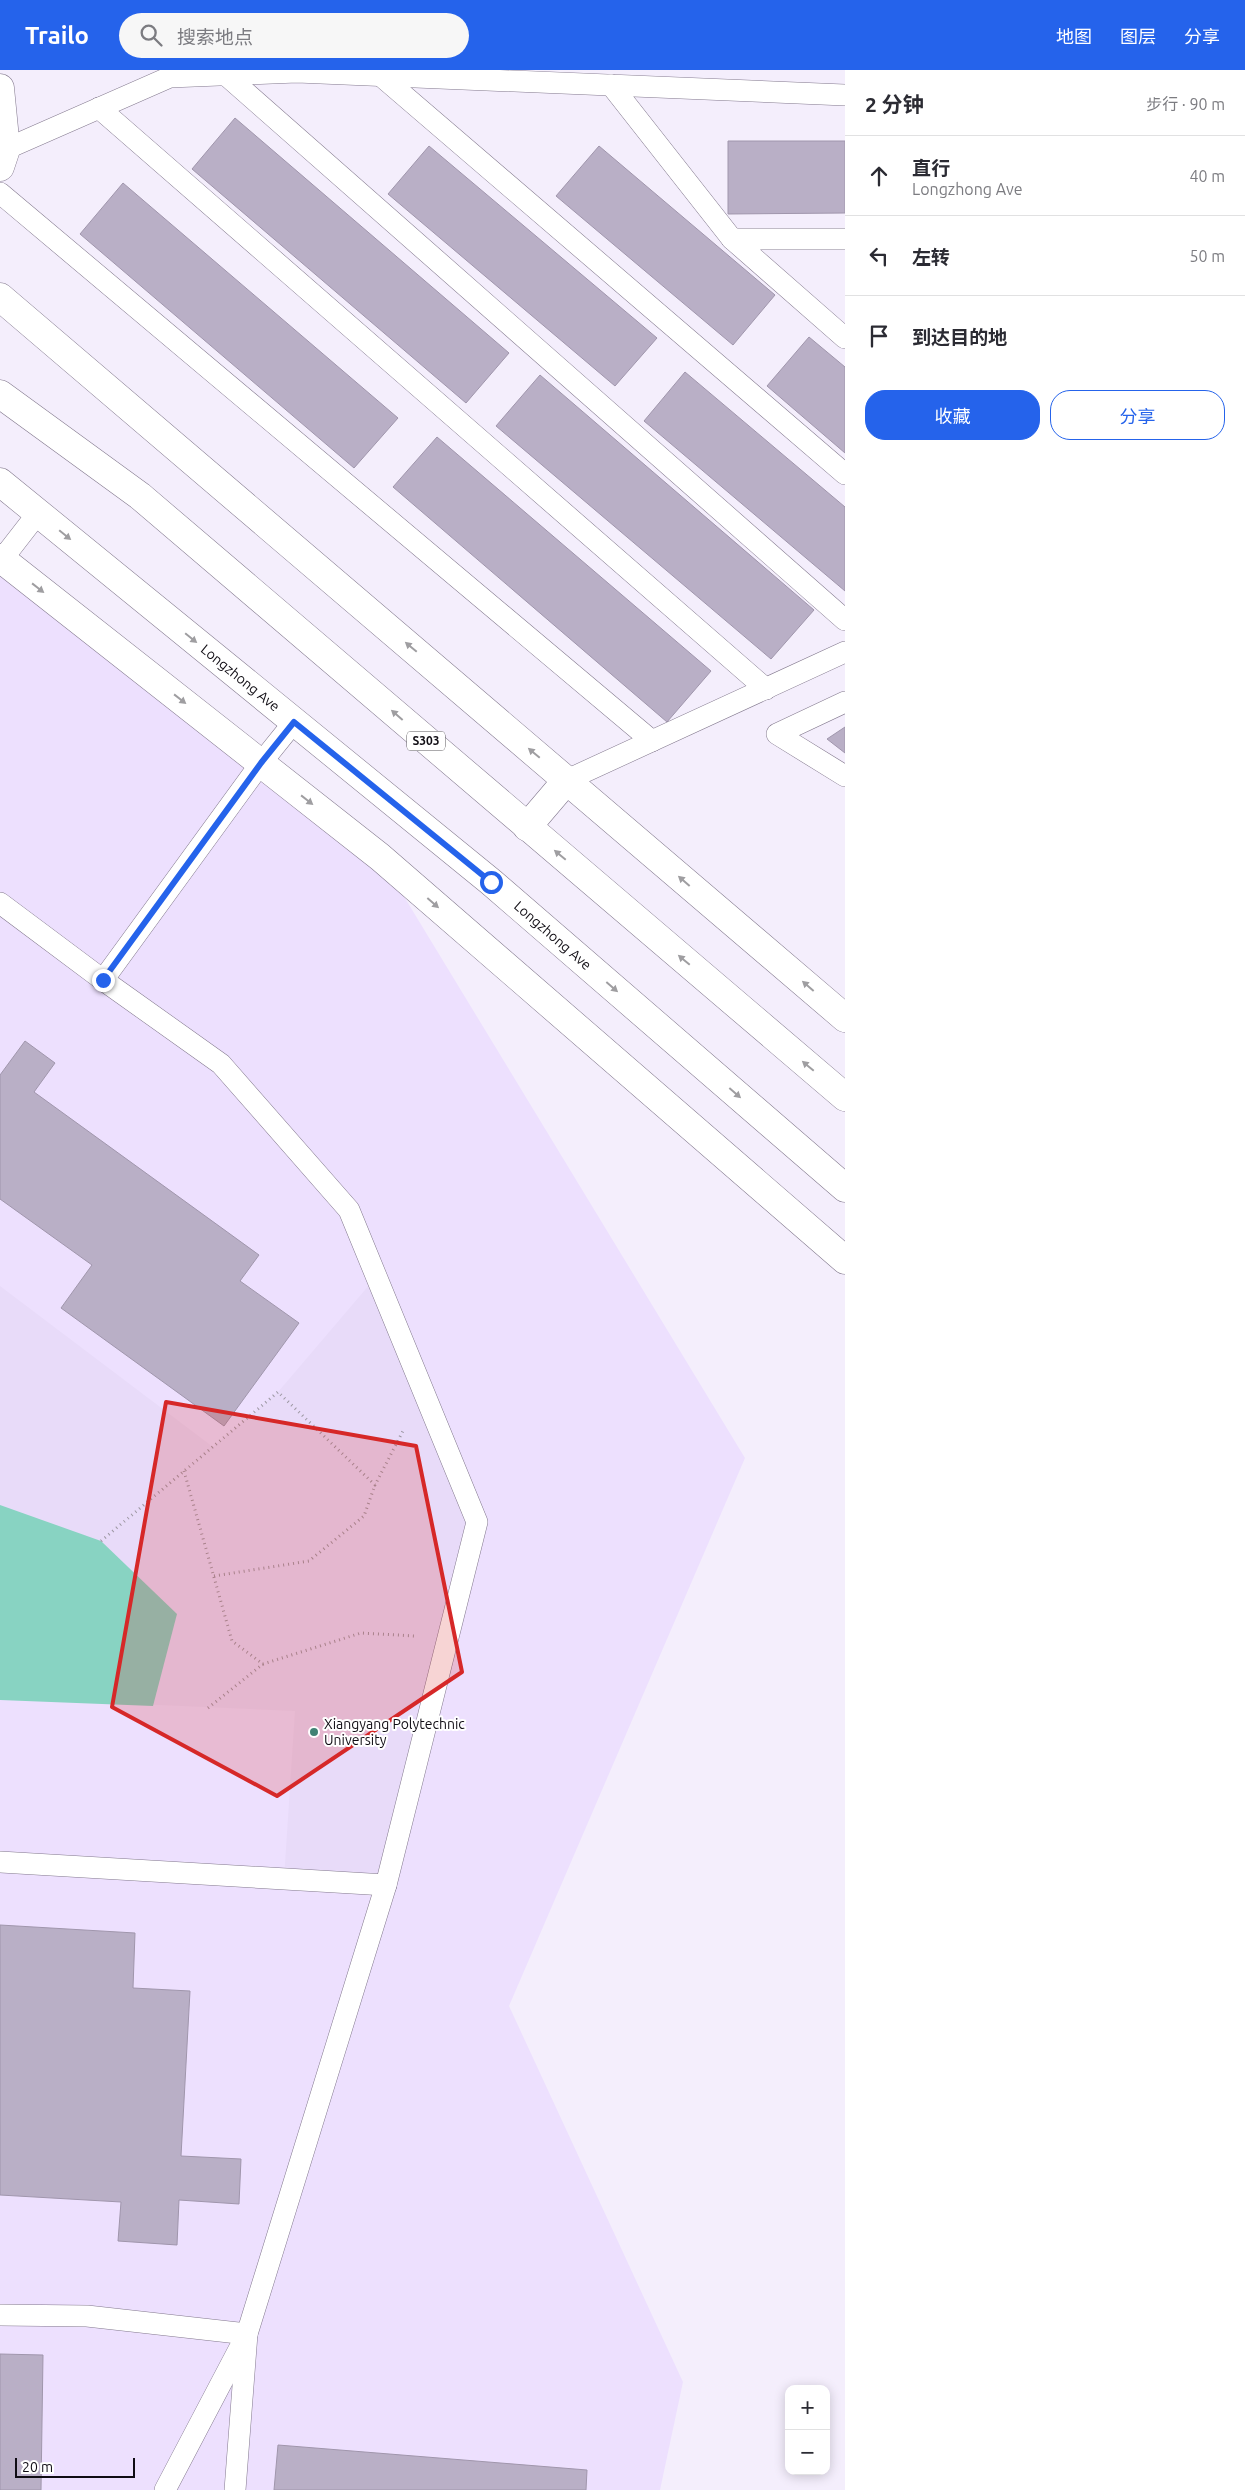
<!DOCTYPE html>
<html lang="zh">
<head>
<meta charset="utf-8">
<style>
	body { margin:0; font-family:Ubuntu,"Noto Sans SC",sans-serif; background:#f7f7f7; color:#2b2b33 }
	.controls { position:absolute; right:15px; bottom:15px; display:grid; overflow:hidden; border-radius:10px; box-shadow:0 2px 12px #0003 }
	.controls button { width:45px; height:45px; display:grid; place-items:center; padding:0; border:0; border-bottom:1px solid #e1e1e2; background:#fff; color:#2b2b33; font:25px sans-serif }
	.scale { position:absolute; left:15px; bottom:12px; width:120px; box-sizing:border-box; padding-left:5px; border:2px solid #100d14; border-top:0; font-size:14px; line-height:18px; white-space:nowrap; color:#100d14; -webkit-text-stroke:4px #fff; paint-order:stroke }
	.stop { position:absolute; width:15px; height:15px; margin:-11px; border:4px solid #2563eb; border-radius:50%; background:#fff }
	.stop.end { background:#2563eb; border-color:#fff; box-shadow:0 1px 5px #0008 }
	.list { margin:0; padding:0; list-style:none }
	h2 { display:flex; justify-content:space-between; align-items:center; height:65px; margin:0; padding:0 20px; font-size:21px }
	h2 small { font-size:16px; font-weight:400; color:#7c7c81 }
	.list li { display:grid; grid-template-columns:32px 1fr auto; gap:15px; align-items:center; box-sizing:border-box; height:80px; padding:0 20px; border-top:1px solid #e1e1e2 }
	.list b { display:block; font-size:19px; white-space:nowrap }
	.list p { margin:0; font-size:16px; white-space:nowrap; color:#7c7c81 }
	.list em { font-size:16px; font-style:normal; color:#7c7c81 }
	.actions { display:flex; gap:10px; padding:15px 20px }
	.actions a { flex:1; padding:11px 0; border:1px solid #2563eb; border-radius:20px; text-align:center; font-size:18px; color:#2563eb }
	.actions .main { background:#2563eb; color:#fff }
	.icon { flex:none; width:28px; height:28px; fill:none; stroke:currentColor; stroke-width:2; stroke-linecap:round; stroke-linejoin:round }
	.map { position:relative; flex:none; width:845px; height:2420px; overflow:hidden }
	header { display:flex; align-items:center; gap:30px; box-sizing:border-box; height:70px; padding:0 25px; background:#2563eb; color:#fff }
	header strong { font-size:24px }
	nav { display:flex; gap:28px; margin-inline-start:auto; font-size:18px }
	.search { width:350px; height:45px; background:#f7f7f7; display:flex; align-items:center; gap:12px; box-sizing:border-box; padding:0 18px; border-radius:28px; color:#7c7c81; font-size:19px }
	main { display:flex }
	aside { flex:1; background:#fff }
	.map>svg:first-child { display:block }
	.built { fill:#ede0fe }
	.green { fill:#e8dbf9 }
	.water { fill:#88d3c2 }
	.building { fill:#b9afc6; stroke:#a096ac }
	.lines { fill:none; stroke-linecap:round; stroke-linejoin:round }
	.lane-casing { stroke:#83798e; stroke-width:22 }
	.street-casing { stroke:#83798e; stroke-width:29 }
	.secondary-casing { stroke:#83798e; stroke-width:29 }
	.primary-casing { stroke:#83798e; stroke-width:29 }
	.path { stroke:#9d98a3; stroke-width:3; stroke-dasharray:1 4; stroke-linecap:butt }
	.lane { stroke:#fff; stroke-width:21 }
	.street { stroke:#fff; stroke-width:28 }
	.secondary { stroke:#fff; stroke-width:28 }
	.primary { stroke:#fff; stroke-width:28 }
	.oneway { fill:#9f9ea1 }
	.route { stroke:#2563eb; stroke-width:6 }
	.marked { fill:#d62828; fill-opacity:0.2; stroke:#d62828; stroke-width:4; stroke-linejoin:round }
	.poi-dot { fill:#408274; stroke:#fff; stroke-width:2 }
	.labels { text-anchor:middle; stroke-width:4; stroke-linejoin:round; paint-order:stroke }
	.shield { fill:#fff; stroke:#58565a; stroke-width:1 }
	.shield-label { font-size:12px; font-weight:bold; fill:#100d14 }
	.street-label { font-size:14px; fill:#100d14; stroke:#fff }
	.poi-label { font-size:14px; fill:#100d14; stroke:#fff; text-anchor:start }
</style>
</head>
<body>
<header>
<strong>Trailo</strong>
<div class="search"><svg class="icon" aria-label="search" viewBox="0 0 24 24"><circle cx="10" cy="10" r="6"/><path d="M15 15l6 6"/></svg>搜索地点</div>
<nav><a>地图</a><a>图层</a><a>分享</a></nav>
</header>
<main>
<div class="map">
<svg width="845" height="2420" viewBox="0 0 845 2420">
	<rect width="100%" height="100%" fill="#f4eefc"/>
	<polygon class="built" points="0,488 380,787 745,1388 509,1936 683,2312 660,2420 0,2420"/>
	<polygon class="green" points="376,1207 477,1452 386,1815 284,1809 295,1641 0,1628 0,1216 213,1377 278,1322"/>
	<polygon class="water" points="0,1435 101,1471 177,1544 153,1636 0,1630"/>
	<g class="building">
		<polygon points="235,48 509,283 466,333 192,99"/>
		<polygon points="728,71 845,71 845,143 728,144"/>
		<polygon points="429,76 657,268 615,316 388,124"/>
		<polygon points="599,76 775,225 733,275 556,126"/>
		<polygon points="123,113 398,348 354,398 80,164"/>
		<polygon points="809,267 845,297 845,383 767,316"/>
		<polygon points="685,302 845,437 845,521 644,351"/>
		<polygon points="540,305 814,540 771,589 496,356"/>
		<polygon points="437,367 711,601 667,652 393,417"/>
		<polygon points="845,657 845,683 827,669"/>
		<polygon points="25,971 55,993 34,1022 259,1185 240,1211 299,1253 224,1356 61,1238 92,1195 0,1129 0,1005"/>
		<polygon points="0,1855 135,1863 133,1918 190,1921 181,2086 241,2089 239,2134 179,2130 177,2175 118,2171 121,2132 0,2125"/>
		<polygon points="0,2284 43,2285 41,2420 0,2420"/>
		<polygon points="278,2375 587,2400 586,2420 274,2420"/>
	</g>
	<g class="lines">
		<defs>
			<g id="lane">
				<polyline points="226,5 845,550"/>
				<polyline points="380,5 845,404"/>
				<polyline points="611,15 732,169"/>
				<polyline points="99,38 766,619"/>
				<polyline points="6,79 170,7 297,2 845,25"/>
				<polyline points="0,123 652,671"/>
				<polyline points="845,169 732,169 845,268"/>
				<polyline points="0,492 38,443"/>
				<polyline points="845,632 777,664 845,706"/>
				<polyline points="567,710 845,582"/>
				<polyline points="0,833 103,910 221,994 349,1140 477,1452 386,1815 247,2264 165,2420"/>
				<polyline points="103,910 261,693 294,652"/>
				<polyline points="0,1792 386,1815"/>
				<polyline points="0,2245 87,2246 247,2264 235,2420"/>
			</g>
			<polyline id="street" points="0,18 6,79 0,97"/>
			<g id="secondary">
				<polyline points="0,227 845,948"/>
				<polyline points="0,488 380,787 845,1190"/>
				<polyline points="527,757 567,710"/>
			</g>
			<g id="primary">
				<polyline points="0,324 140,426 845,1027"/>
				<path id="s1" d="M0,412L491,812L845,1118"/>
			</g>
		</defs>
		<use href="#lane" class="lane-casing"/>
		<use href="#street" class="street-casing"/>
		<use href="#secondary" class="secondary-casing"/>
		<use href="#primary" class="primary-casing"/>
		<g class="path">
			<polyline points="184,1401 232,1571 263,1594 361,1563 415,1566"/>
			<polyline points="101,1471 278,1322 375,1415 404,1359"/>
			<polyline points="214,1506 309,1491 364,1446 375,1415"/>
			<polyline points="208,1638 263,1594"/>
		</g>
		<use href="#lane" class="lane"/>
		<use href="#street" class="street"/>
		<use href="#secondary" class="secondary"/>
		<use href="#primary" class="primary"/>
	</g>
	<defs><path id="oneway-solid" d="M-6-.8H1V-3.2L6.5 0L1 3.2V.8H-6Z" transform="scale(1.25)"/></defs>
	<g class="oneway">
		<use href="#oneway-solid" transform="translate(65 465) rotate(39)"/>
		<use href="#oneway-solid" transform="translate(38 518) rotate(38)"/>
		<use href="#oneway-solid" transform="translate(191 568) rotate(39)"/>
		<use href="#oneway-solid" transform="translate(411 577) rotate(-140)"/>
		<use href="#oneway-solid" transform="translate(180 629) rotate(38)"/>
		<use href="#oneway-solid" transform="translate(397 645) rotate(-139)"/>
		<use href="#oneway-solid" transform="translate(534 683) rotate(-140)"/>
		<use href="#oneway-solid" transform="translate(307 730) rotate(38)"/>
		<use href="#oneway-solid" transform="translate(560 785) rotate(-140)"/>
		<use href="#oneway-solid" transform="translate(684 811) rotate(-139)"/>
		<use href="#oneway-solid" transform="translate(433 833) rotate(41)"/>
		<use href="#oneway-solid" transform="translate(684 890) rotate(-140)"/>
		<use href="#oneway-solid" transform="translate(808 916) rotate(-139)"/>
		<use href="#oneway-solid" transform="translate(612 917) rotate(41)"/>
		<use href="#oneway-solid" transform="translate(808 996) rotate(-140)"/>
		<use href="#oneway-solid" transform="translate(735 1023) rotate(41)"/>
	</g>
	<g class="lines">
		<polyline class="route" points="103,910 261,693 294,652 491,812"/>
	</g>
	<path class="marked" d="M166,1332L416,1376L462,1602L277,1726L112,1637Z"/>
	<circle class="poi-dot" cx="314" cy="1662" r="5"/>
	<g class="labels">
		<rect class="shield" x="407" y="661.5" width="38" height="19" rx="4"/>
		<g class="shield-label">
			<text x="426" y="675">S303</text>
		</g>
		<g class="street-label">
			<text dy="5" stroke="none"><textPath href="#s1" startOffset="310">Longzhong Ave</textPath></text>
			<text dy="5" stroke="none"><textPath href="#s1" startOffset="715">Longzhong Ave</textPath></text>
		</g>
		<g class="poi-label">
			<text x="324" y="1659">Xiangyang Polytechnic<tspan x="324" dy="16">University</tspan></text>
		</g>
	</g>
</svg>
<div class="controls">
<button>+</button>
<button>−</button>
</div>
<div class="scale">20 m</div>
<div class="stop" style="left:491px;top:812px"></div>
<div class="stop end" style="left:103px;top:910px"></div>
</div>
<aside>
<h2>2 分钟<small>步行 · 90 m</small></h2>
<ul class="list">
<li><svg class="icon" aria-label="ahead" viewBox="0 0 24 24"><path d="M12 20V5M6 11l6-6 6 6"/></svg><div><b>直行</b><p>Longzhong Ave</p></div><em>40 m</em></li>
<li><svg class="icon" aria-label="left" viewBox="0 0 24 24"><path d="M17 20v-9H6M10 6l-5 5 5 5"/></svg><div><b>左转</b></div><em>50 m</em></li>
<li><svg class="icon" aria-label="arrive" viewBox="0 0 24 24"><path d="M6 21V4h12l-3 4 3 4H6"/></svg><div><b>到达目的地</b></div></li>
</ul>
<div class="actions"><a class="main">收藏</a><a>分享</a></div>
</aside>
</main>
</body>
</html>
